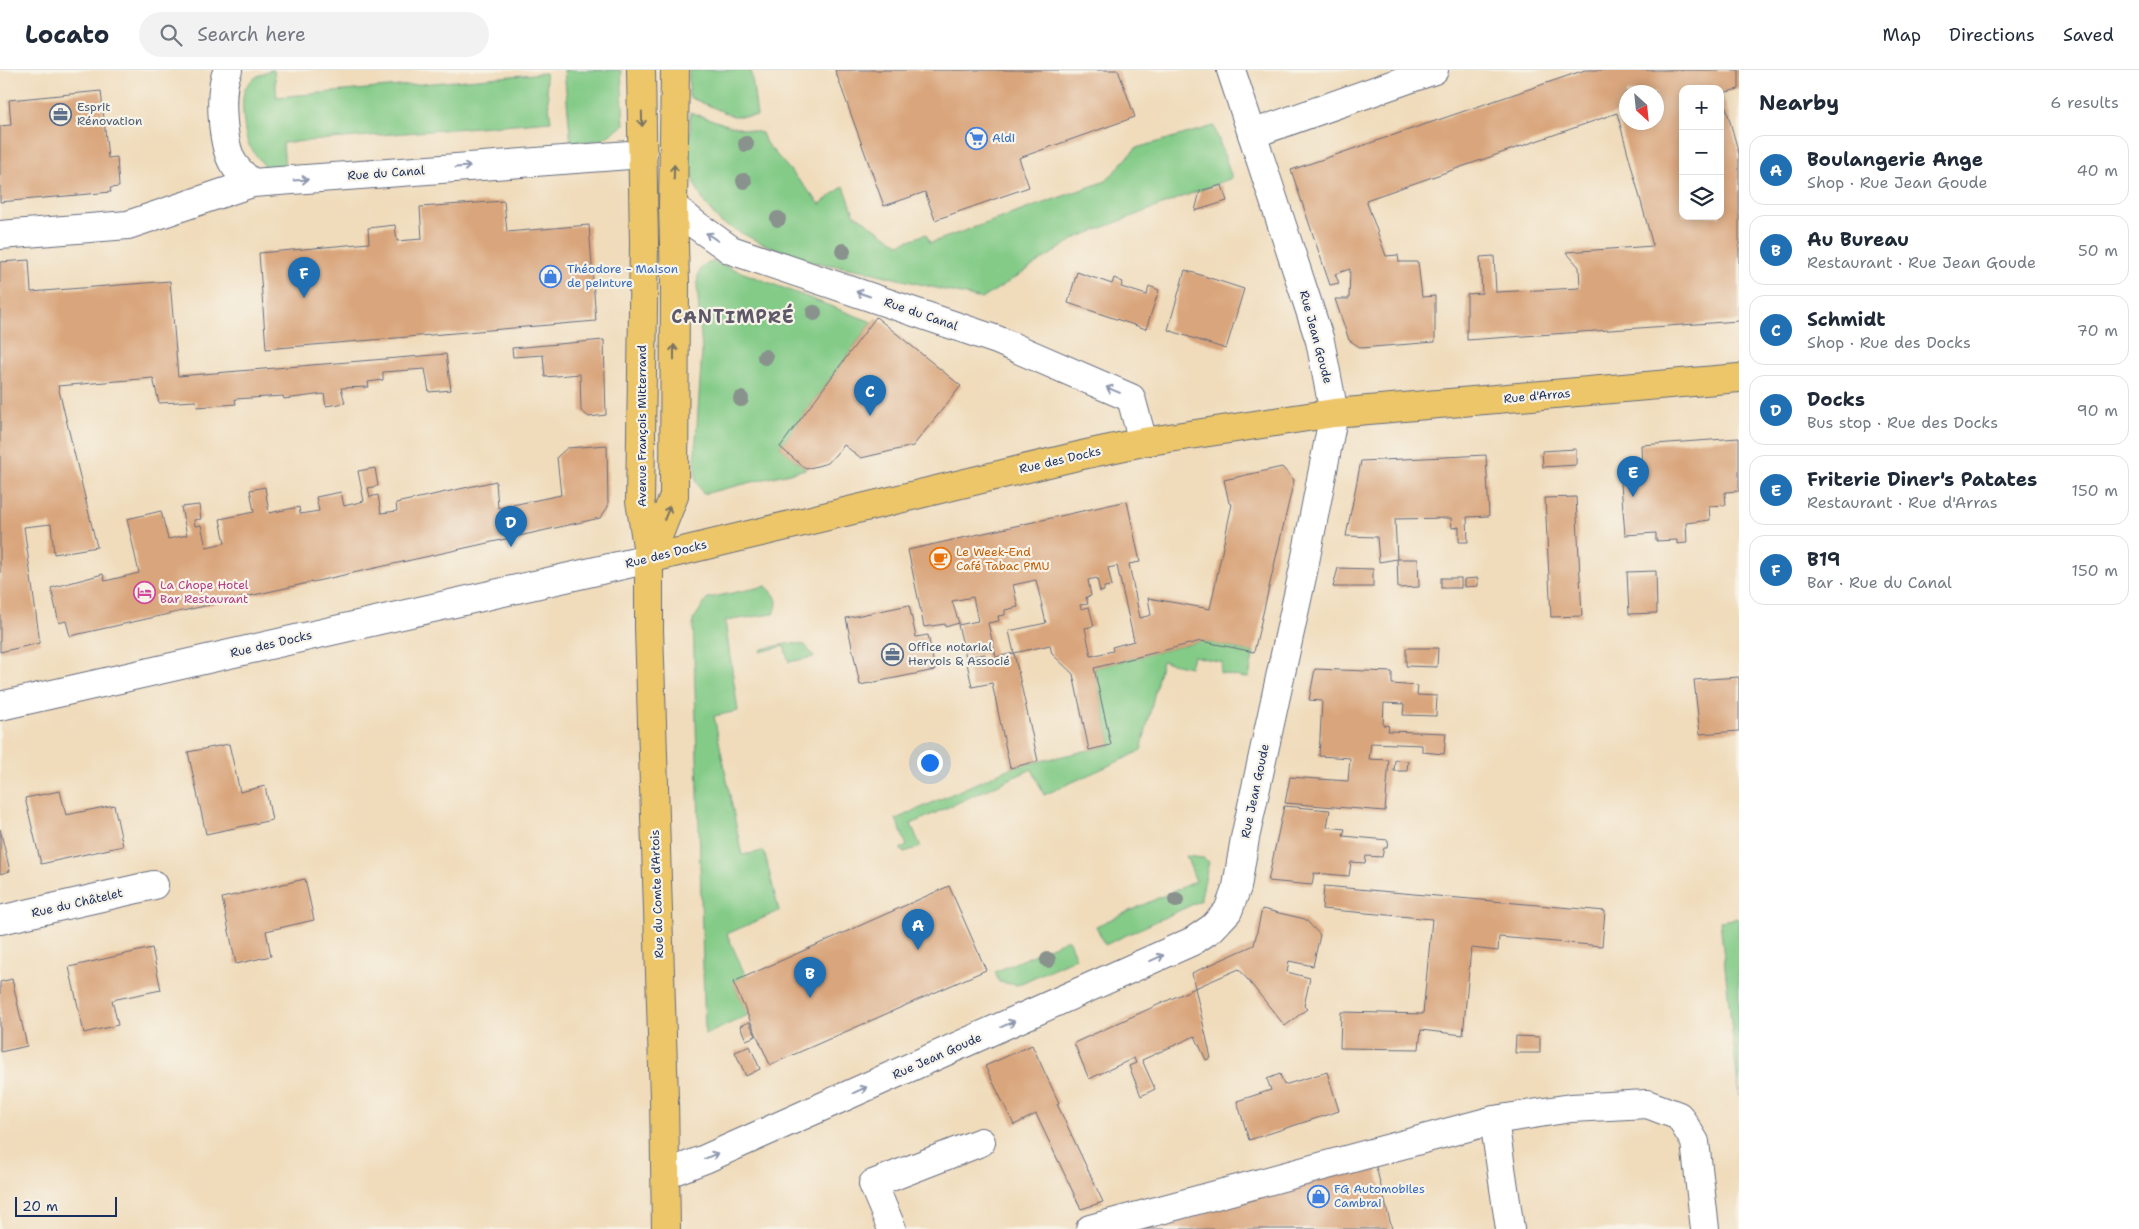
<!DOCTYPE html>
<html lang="en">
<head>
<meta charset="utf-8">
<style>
	body { margin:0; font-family:"Shantell Sans",sans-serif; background:#f2f2f3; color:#1f2937 }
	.controls { position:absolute; right:15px; top:15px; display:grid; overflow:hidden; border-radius:10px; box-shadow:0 2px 12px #0003 }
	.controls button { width:45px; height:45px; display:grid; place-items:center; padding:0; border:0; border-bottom:1px solid #e0e1e3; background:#fff; color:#1f2937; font:25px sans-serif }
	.compass { position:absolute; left:1619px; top:15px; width:45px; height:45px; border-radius:50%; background:#fff; box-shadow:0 2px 12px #0003; rotate:153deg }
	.scale { position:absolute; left:15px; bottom:12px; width:102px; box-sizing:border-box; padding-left:5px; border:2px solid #1b2f5e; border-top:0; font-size:14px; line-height:18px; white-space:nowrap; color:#1b2f5e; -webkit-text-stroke:4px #f7f3e8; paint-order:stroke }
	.you { position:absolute; left:929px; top:692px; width:18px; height:18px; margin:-12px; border:4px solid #fff; border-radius:50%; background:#1a73e8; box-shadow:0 0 0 8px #1a73e833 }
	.badge { display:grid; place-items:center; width:32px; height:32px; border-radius:50%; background:#1f6fb2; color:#fff; font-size:16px; font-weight:700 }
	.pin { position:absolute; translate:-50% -41px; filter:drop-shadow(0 1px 2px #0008) }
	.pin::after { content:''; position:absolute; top:26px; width:18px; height:15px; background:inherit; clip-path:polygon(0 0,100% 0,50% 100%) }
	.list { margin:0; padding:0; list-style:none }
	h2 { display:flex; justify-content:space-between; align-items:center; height:65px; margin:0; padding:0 20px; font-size:21px }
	h2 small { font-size:16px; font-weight:400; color:#747a83 }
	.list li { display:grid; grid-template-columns:32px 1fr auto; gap:15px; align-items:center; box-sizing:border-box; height:70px; margin:0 10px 10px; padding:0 10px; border:1px solid #e0e1e3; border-radius:15px }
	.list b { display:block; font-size:19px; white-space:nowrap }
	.list p { margin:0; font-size:16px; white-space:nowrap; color:#747a83 }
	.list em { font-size:16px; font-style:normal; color:#747a83 }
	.icon { flex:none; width:28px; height:28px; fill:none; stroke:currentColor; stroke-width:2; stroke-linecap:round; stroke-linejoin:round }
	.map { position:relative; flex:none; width:1739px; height:1159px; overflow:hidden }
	header { display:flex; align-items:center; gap:30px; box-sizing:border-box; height:70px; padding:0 25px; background:#fff; border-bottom:1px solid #e0e1e3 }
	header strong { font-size:24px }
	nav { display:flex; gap:28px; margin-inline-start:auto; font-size:18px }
	.search { width:350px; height:45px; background:#f2f2f3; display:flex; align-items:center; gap:12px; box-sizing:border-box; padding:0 18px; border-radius:28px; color:#747a83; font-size:19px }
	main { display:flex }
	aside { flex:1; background:#fff }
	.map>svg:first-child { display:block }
	.green { fill:#83cb87; stroke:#4f7d72 }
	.building { fill:#d9a57c; fill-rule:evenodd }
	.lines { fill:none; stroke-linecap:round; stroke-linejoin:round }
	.minor-casing { stroke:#666c7f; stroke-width:30 }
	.major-casing { stroke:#666c7f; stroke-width:30 }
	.minor { stroke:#fff; stroke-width:28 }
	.major { stroke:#ecc669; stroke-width:28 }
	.tree { fill:#89928d }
	.oneway { stroke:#797363 }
	.oneway2 { stroke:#8d97ae }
	.labels { text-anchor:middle; stroke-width:4.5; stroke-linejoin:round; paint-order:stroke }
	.service-label { font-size:12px; fill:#4e5e75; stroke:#f7f3e8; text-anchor:start }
	.shop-label { font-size:12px; fill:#366cbe; stroke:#f7f3e8; text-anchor:start }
	.street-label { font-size:12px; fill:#1b2f5e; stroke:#f7f3e8 }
	.food-label { font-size:12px; fill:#c56008; stroke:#f7f3e8; text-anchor:start }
	.hotel-label { font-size:12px; fill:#b23c85; stroke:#f7f3e8; text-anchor:start }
	.district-label { font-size:18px; font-weight:bold; letter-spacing:1px; fill:#5e5868; stroke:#f7f3e8 }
</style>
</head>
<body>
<header>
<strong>Locato</strong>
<div class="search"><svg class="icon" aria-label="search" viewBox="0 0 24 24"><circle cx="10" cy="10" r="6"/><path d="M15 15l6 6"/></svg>Search here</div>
<nav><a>Map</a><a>Directions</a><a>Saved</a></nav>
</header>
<main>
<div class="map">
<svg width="1739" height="1159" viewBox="0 0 1739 1159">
	<rect width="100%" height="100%" fill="#f7f3e8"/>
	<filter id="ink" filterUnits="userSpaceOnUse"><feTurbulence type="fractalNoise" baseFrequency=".02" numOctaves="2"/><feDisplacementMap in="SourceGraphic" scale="10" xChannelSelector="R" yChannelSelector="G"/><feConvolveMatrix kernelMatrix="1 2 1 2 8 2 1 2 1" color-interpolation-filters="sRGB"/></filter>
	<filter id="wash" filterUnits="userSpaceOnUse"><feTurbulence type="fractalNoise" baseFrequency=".0096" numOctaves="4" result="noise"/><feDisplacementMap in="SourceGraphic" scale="20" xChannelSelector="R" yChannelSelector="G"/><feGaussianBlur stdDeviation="1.12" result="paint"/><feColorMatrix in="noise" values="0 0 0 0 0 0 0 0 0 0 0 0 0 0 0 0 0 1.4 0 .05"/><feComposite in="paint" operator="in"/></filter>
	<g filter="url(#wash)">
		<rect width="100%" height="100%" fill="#f0dcbb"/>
		<g class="green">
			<path d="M271,0H274L277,27L545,3L551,51L283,73L285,99L268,101C262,92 254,84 249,75C245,66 244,54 243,44C241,17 246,10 271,0Z"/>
			<polygon points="564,0 621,0 624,55 602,70 571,73"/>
			<polygon points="689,0 751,0 757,46 733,46 689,27"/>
			<polygon points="690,42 730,56 762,63 766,73 820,134 844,116 854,144 899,174 926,164 930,173 1106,111 1136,78 1214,56 1232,108 1076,168 982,229 861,200 813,192 759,172 720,152 704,132 694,113 687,88 690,67"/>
			<path d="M715,192L872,252L780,377L806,399L703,424L696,411L695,385L702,281L697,215C698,202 700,193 715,192Z"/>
			<path d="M766,516C776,525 781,532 773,544L725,551L738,641L714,646L742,785L764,781L779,841L727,864L746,907L733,912L748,945L705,965L693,550L708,528Z"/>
			<polygon points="1201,571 1254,582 1249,607 1244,608 1220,603 1222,592 1193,586 1190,597 1162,591 1141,681 1044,725 1032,699 911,754 921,777 904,782 900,779 907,776 896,749 1010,698 1111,675 1094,598"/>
			<polygon points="791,573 805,575 814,587 789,592 784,576 760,582 762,579"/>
			<polygon points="1186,786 1203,788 1209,792 1200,831 1105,875 1096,856 1196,811"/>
			<polygon points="1739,848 1739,1026 1720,851"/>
			<polygon points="1068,869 1076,888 1017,915 999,912 995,902"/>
		</g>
		<g id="blocks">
			<g class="building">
				<polygon points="835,0 1118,0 1135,47 1019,88 1029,117 935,150 925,122 884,136"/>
				<path d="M1585,0H1739V19L1722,23L1739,84V251L1467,270V224L1482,223L1480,187L1494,186L1496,222L1580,218L1579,197L1566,182L1653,176L1617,43L1366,130L1386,186L1398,185L1399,192H1418L1422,227L1435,226V272L1361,278L1349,270L1335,229H1349L1350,199L1335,204L1339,213L1330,215L1291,100ZM1683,19H1720V146H1683ZM1626,22H1656V52H1626Z"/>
				<polygon points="101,21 108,88 117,87 119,117 110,118 111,122 0,132 0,56 11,55 9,30"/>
				<polygon points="1222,115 1227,131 1195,141 1200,121"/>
				<polygon points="504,131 507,162 589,155 596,251 266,279 259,183 369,173 368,158 395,155 397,171 422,169 420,137"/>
				<polygon points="29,190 31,222 170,211 178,306 446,284 451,320 429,322 425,299 383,302 383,310 368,312 369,317 341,318 345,333 326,336 324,324 284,329 283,326 235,329 236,334 197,337 196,331 159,333 153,308 58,316 97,477 54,484 51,454 24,457 40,573 0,582 0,192"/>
				<polygon points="1185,200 1244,219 1226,279 1168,260"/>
				<polygon points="1077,202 1112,214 1114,208 1123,212 1121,217 1147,225 1149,216 1159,220 1146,259 1068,233"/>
				<polygon points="876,247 961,316 913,376 861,388 844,375 828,393 806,399 780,377"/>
				<polygon points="604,270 606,345 589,347 581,341 580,304 545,307 543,285 513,287 512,278"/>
				<polygon points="1739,368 1739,421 1725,422 1726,435 1709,436 1710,450 1686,453 1687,473 1677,474 1677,470 1656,471 1656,463 1625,465 1620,401 1642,400 1641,375"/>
				<polygon points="607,375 608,437 600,448 70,566 66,551 59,553 51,518 103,504 105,511 139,503 127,449 161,441 168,469 187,465 181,437 199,435 201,449 194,450 195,456 201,455 206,477 225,473 220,449 254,442 250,420 265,417 269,443 299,437 300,444 319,441 316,427 341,422 344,436 364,431 358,401 375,398 378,416 368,418 370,427 378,425 381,443 397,441 396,433 496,411 498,438 561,425 557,387 567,378"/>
				<polygon points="1576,379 1576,395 1543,397 1542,381"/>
				<polygon points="1486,385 1489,446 1467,447 1468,472 1459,472 1459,457 1452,458 1451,448 1395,449 1397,489 1379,492 1377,467 1346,466 1361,391"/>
				<path d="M1282,397L1294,410L1254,582L1201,571L1094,598L1111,675L1089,680L1073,604L1052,584L1050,575L1014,583L1009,561L1046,553L1036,510L1013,515L1018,537L1005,540V545L998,546L999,551L988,553L996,587L1014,583L1038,691L1010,698L992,613L972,617L967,593L986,589L985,584L966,587L958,555L978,551L973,527L952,531L959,553L945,557V554L924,557L908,480L1127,431L1140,492L1129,494L1140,548L1151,545L1148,528L1210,539L1232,434L1229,433L1224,410ZM1117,496L1134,571L1112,577L1113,581L1091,586L1085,558L1094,556L1089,537L1081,539L1080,535L1088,534L1086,527L1091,526L1088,510L1097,508L1100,522L1104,521V517L1112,516L1108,498Z"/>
				<polygon points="1576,427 1582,546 1551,547 1545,428"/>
				<polygon points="1397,489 1418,489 1419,517 1398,518"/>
				<polygon points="1338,498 1373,499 1373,517 1333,517"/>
				<polygon points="1656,501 1657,543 1629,544 1627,502"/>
				<rect x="1441" y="508" width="20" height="10"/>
				<polygon points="1478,508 1478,516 1464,517 1464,509"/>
				<polygon points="909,535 916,567 928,565 935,600 860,615 846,548"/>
				<polygon points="1406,578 1438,578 1437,597 1406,596"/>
				<polygon points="1315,599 1392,602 1392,614 1418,616 1417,625 1437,626 1436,646 1403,645 1404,634 1384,633 1383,655 1389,656 1388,661 1446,663 1444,684 1422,682 1422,675 1371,673 1369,689 1389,690 1385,741 1285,733 1290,707 1348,711 1350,688 1319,686 1322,631 1309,630"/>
				<polygon points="1739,607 1739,661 1700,664 1694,610"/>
				<polygon points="229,674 240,722 265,716 272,750 206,764 188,682"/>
				<polygon points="1395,690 1408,691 1407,701 1394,701"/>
				<polygon points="60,721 66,745 114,735 123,776 41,794 25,728"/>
				<polygon points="1284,736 1330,740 1327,757 1345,759 1343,766 1388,770 1387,778 1384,778 1382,787 1366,786 1365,793 1351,792 1349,806 1314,803 1312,815 1268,811"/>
				<polygon points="0,759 10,801 0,804"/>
				<polygon points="305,809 314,850 266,861 271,886 236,894 222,828"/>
				<polygon points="949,816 986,900 770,995 733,912"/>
				<polygon points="1324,816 1605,841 1602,876 1499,867 1498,881 1471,878 1463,965 1421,960 1419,979 1340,978 1341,942 1423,944 1432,849 1322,839"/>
				<polygon points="1262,839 1305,849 1320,865 1313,896 1289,891 1287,902 1310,908 1304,936 1307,939 1285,956 1239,899 1195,918 1192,903 1254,875"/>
				<polygon points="152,878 161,920 112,930 118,955 84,963 69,897"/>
				<polygon points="12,909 27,976 0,982 0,912"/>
				<polygon points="1195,918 1211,988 1206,990 1195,966 1142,990 1155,1019 1141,1026 1129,996 1136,993 1134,988 1089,1009 1074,973"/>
				<polygon points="749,952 756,966 746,970 740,956"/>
				<polygon points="1516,966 1540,967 1540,983 1515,983"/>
				<polygon points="1032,975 1059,1033 1057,1034 1103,1132 1081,1139 1036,1044 1014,1055 985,996"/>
				<polygon points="750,976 760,999 746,1006 735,982"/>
				<polygon points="1327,1002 1339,1041 1249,1070 1237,1031 1271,1020 1267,1009 1280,1004 1284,1015"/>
				<polygon points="1375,1093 1392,1159 1133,1159"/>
			</g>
		</g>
	</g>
	<g filter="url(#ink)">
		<use href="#blocks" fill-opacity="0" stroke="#666c7f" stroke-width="1"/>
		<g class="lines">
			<defs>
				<g id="minor">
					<path d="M228,0C218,19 222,74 233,93C238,101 245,107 252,113"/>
					<polyline points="1252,64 1434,0"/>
					<polyline points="673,136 696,155 731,180 997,270 1131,328 1143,372"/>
					<polyline points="0,165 128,155 252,113 643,84"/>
					<polyline points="0,636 649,489"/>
					<polyline points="0,850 154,815"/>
					<polyline points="1494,1050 1510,1159"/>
					<polyline points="666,1104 705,1089 1193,871 1212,858 1228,841 1237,817 1245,768 1303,502 1334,343 1320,271 1231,0"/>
					<polyline points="892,1159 873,1114 981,1072"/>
					<polyline points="1090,1159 1494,1050 1571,1038 1647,1034 1679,1046 1695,1072 1705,1159"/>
				</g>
				<g id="major">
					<polyline points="641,0 644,174 640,431 649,489 649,559 664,1028 666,1159"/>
					<polyline points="650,487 674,426 675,212 673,136 675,0"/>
					<polyline points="649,489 1082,385 1143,372 1334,343 1739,308"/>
				</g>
			</defs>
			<use href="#minor" class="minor-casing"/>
			<use href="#major" class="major-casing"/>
			<use href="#minor" class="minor"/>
			<use href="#major" class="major"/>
		</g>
		<g class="tree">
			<circle cx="746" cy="74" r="8"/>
			<circle cx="744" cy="111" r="8"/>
			<circle cx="778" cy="149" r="8"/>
			<circle cx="843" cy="181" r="8"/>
			<circle cx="814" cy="243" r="8"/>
			<circle cx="765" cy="287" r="8"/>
			<circle cx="741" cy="329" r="8"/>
			<circle cx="1176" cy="830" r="8"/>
			<circle cx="1048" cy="890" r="8"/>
		</g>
		<defs><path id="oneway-shaft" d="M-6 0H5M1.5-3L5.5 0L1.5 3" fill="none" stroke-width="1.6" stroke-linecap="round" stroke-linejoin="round" transform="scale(1.25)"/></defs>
		<g class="oneway">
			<use href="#oneway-shaft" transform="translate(642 49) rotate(89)"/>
			<use href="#oneway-shaft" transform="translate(674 102) rotate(-88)"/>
			<use href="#oneway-shaft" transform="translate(674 282) rotate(-90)"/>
			<use href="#oneway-shaft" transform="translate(667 443) rotate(-68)"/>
		</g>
		<g class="oneway2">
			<use href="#oneway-shaft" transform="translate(463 97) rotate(-4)"/>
			<use href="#oneway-shaft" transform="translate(301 110) rotate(-4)"/>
			<use href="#oneway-shaft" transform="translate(712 167) rotate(-146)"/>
			<use href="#oneway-shaft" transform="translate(863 224) rotate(-161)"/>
			<use href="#oneway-shaft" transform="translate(1113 320) rotate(-157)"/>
			<use href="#oneway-shaft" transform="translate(1157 888) rotate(-24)"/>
			<use href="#oneway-shaft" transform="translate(1008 954) rotate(-24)"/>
			<use href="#oneway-shaft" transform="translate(860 1020) rotate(-24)"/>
			<use href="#oneway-shaft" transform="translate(711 1086) rotate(-24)"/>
		</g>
	</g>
	<defs>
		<symbol id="office-ring" viewBox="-11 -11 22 22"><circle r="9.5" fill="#f7f3e8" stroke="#5c6f8a" stroke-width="1.5"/><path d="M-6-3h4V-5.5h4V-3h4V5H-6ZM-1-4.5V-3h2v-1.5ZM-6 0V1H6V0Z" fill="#5c6f8a"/></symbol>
		<symbol id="supermarket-ring" viewBox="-11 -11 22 22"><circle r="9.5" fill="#f7f3e8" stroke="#3f7fe0" stroke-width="1.5"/><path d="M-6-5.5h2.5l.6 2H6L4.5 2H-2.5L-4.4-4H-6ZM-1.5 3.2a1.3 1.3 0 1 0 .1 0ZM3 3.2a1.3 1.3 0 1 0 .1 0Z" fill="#3f7fe0"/></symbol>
		<symbol id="shop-ring" viewBox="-11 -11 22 22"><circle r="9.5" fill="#f7f3e8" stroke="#3f7fe0" stroke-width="1.5"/><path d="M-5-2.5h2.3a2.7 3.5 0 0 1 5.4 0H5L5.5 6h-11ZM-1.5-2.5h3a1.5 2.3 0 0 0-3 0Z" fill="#3f7fe0"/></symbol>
		<symbol id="cafe-ring" viewBox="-11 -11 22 22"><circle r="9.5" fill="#f7f3e8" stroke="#e8710a" stroke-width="1.5"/><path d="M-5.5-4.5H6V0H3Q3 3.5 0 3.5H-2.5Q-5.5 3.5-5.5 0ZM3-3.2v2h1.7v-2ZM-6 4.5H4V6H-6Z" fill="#e8710a"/></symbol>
		<symbol id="hotel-ring" viewBox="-11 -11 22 22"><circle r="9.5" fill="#f7f3e8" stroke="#d1479c" stroke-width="1.5"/><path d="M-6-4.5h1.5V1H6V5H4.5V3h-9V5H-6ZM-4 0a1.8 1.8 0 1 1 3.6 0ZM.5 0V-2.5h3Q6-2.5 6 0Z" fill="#d1479c"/></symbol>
	</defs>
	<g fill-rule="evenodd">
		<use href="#office-ring" x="48" y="32" width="25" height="25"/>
		<use href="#supermarket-ring" x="964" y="56" width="25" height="25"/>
		<use href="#shop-ring" x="538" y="194" width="25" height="25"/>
		<use href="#cafe-ring" x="928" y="476" width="25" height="25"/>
		<use href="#hotel-ring" x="132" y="510" width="25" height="25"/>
		<use href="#office-ring" x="880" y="572" width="25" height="25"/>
		<use href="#shop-ring" x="1306" y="1114" width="25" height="25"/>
	</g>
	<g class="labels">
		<g class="service-label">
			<text x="77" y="41">Esprit<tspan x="77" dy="14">Rénovation</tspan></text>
			<text x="908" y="581">Office notarial<tspan x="908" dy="14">Hervois &amp; Associé</tspan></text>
		</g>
		<g class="shop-label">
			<text x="992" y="72">Aldi</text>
			<text x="567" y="203">Théodore - Maison<tspan x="567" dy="14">de peinture</tspan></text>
			<text x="1334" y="1123">FG Automobiles<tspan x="1334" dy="14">Cambrai</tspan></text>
		</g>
		<g class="street-label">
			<text transform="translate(386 103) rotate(-4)" y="4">Rue du Canal</text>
			<text transform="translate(921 244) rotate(19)" y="4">Rue du Canal</text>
			<text transform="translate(1316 267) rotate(75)" y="4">Rue Jean Goude</text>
			<text transform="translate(1537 326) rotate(-5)" y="4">Rue d'Arras</text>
			<text transform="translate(642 356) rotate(-90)" y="4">Avenue François Mitterrand</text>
			<text transform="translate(1060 390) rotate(-13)" y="4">Rue des Docks</text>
			<text transform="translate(666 484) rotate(-14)" y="4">Rue des Docks</text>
			<text transform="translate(271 574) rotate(-13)" y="4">Rue des Docks</text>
			<text transform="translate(1255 721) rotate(-78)" y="4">Rue Jean Goude</text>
			<text transform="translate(657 824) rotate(-92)" y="4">Rue du Comte d'Artois</text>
			<text transform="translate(77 833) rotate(-13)" y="4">Rue du Châtelet</text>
			<text transform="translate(937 986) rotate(-24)" y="4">Rue Jean Goude</text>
		</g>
		<g class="food-label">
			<text x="956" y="486">Le Week-End<tspan x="956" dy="14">Café Tabac PMU</tspan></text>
		</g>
		<g class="hotel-label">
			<text x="160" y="519">La Chope Hotel<tspan x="160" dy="14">Bar Restaurant</tspan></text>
		</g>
		<g class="district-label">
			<text x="733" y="253">CANTIMPRÉ</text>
		</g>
	</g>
</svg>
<div class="controls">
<button>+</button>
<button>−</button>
<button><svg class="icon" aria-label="layers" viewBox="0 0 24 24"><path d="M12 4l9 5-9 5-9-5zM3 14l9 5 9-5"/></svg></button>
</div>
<svg class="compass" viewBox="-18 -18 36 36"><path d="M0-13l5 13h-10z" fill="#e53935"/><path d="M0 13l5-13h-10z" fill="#747a83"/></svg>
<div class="scale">20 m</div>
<div class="you"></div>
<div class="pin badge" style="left:918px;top:880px">A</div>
<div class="pin badge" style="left:810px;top:928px">B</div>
<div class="pin badge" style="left:870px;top:346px">C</div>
<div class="pin badge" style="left:511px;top:477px">D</div>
<div class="pin badge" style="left:1633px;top:427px">E</div>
<div class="pin badge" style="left:304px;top:228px">F</div>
</div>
<aside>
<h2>Nearby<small>6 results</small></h2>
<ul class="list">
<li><span class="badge">A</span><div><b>Boulangerie Ange</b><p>Shop · Rue Jean Goude</p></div><em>40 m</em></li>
<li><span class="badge">B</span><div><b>Au Bureau</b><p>Restaurant · Rue Jean Goude</p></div><em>50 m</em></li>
<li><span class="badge">C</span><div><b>Schmidt</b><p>Shop · Rue des Docks</p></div><em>70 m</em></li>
<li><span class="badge">D</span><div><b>Docks</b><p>Bus stop · Rue des Docks</p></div><em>90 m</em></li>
<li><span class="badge">E</span><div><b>Friterie Diner's Patates</b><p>Restaurant · Rue d'Arras</p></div><em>150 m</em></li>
<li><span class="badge">F</span><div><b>B19</b><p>Bar · Rue du Canal</p></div><em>150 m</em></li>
</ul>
</aside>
</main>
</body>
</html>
